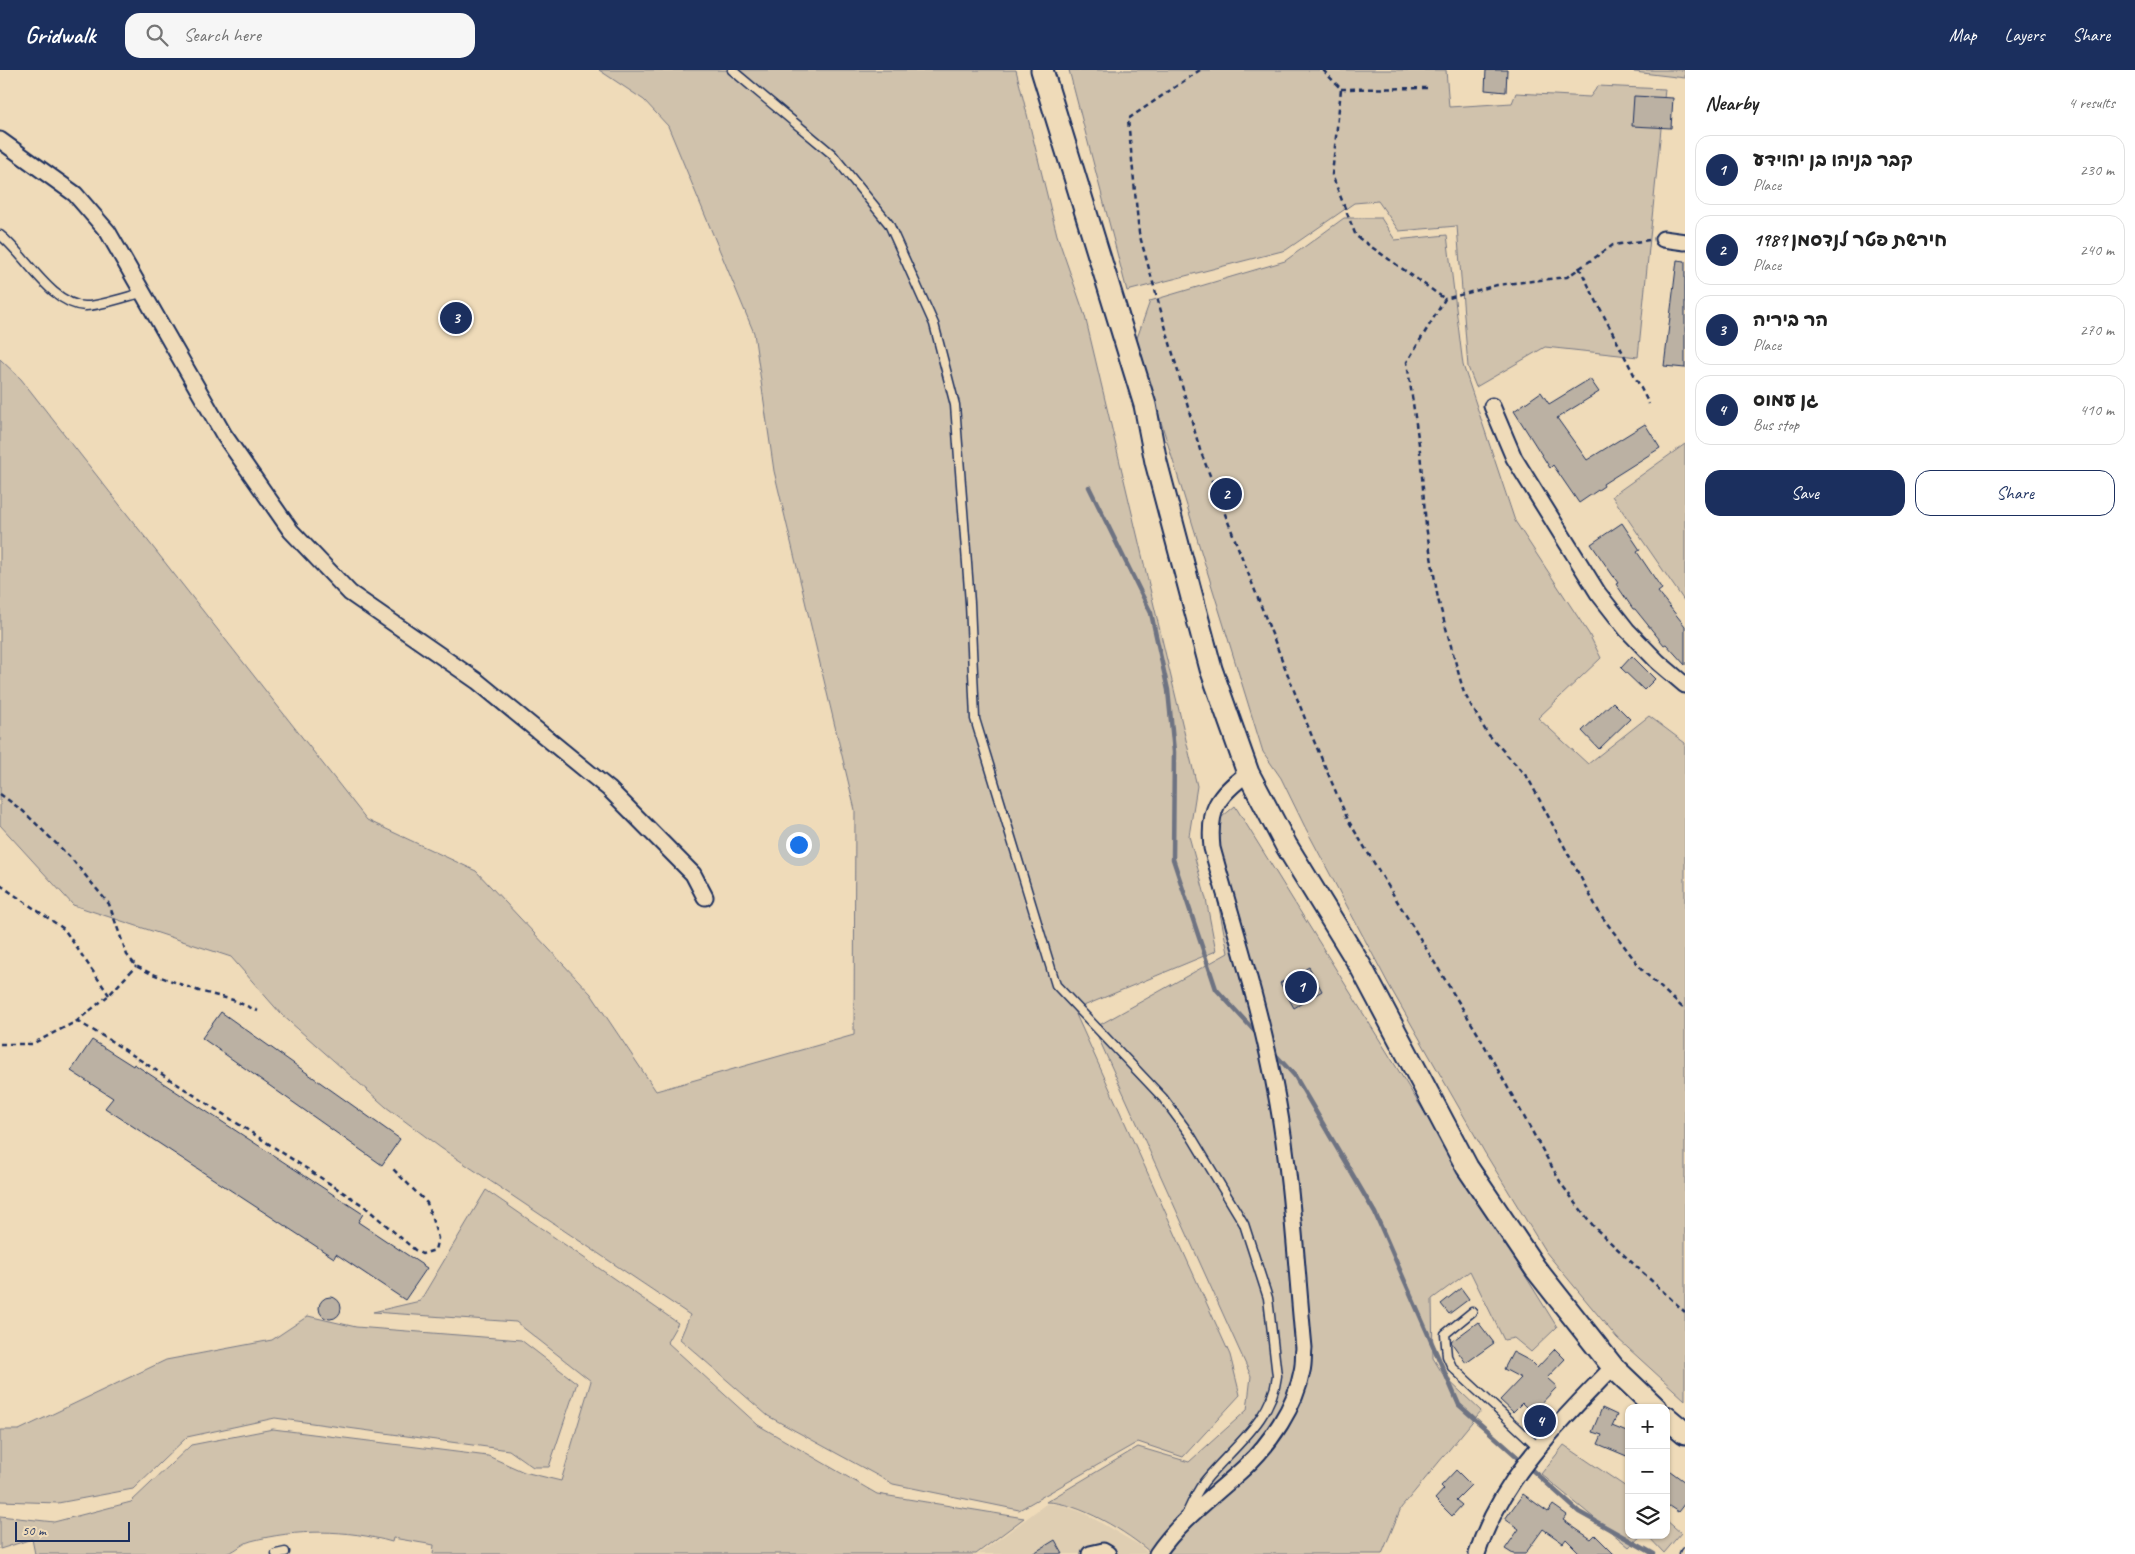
<!DOCTYPE html>
<html lang="en">
<head>
<meta charset="utf-8">
<style>
	body { margin:0; font-family:Caveat,"Playpen Sans Hebrew",sans-serif; background:#f6f6f6; color:#222 }
	.controls { position:absolute; right:15px; bottom:15px; display:grid; overflow:hidden; border-radius:10px; box-shadow:0 1px 4px #0004 }
	.controls button { width:45px; height:45px; display:grid; place-items:center; padding:0; border:0; border-bottom:1px solid #e0e0e0; background:#fff; color:#222; font:25px sans-serif }
	.scale { position:absolute; left:15px; bottom:12px; width:115px; box-sizing:border-box; padding-left:5px; border:2px solid #1b2f5e; border-top:0; font-size:14px; line-height:18px; white-space:nowrap; color:#1b2f5e; -webkit-text-stroke:4px #efdbb9; paint-order:stroke }
	.you { position:absolute; left:798px; top:774px; width:18px; height:18px; margin:-12px; border:4px solid #fff; border-radius:50%; background:#1a73e8; box-shadow:0 0 0 8px #1a73e833 }
	.badge { display:grid; place-items:center; width:32px; height:32px; border-radius:50%; background:#1b2f5e; color:#fff; font-size:16px; font-weight:700 }
	.pin { position:absolute; translate:-50% -50%; border:2px solid #fff; box-shadow:0 1px 5px #0006 }
	.list { margin:0; padding:0; list-style:none }
	h2 { display:flex; justify-content:space-between; align-items:center; height:65px; margin:0; padding:0 20px; font-size:21px }
	h2 small { font-size:16px; font-weight:400; color:#767676 }
	.list li { display:grid; grid-template-columns:32px 1fr auto; gap:15px; align-items:center; box-sizing:border-box; height:70px; margin:0 10px 10px; padding:0 10px; border:1px solid #e0e0e0; border-radius:15px }
	.list b { display:block; font-size:19px; white-space:nowrap }
	.list p { margin:0; font-size:16px; white-space:nowrap; color:#767676 }
	.list em { font-size:16px; font-style:normal; color:#767676 }
	.actions { display:flex; gap:10px; padding:15px 20px }
	.actions a { flex:1; padding:11px 0; border:1px solid #1b2f5e; border-radius:15px; text-align:center; font-size:18px; color:#1b2f5e }
	.actions .main { background:#1b2f5e; color:#fff }
	.icon { flex:none; width:28px; height:28px; fill:none; stroke:currentColor; stroke-width:2; stroke-linecap:round; stroke-linejoin:round }
	.map { position:relative; flex:none; width:1685px; height:1484px; overflow:hidden }
	header { display:flex; align-items:center; gap:30px; box-sizing:border-box; height:70px; padding:0 25px; background:#1b2f5e; color:#fff }
	header strong { font-size:24px }
	nav { display:flex; gap:28px; margin-inline-start:auto; font-size:18px }
	.search { width:350px; height:45px; background:#f6f6f6; display:flex; align-items:center; gap:12px; box-sizing:border-box; padding:0 18px; border-radius:15px; color:#767676; font-size:19px }
	main { display:flex }
	aside { flex:1; background:#fff }
	.map>svg:first-child { display:block }
	.built { fill:#dfceb2 }
	.green { fill:#d0c2ac; stroke:#767885 }
	.lines { fill:none; stroke-linecap:round; stroke-linejoin:round }
	.stream { stroke:#6e7382; stroke-width:4.5 }
	.building { fill:#bbb1a3; stroke:#1b2f5e }
	.service-casing { stroke:#1b2f5e; stroke-width:11 }
	.minor-casing { stroke:#1b2f5e; stroke-width:19 }
	.secondary-casing { stroke:#1b2f5e; stroke-width:25 }
	.path { stroke:#1b2f5e; stroke-width:2.5; stroke-dasharray:5 4; stroke-linecap:butt }
	.service { stroke:#efdbb9; stroke-width:8 }
	.minor { stroke:#efdbb9; stroke-width:15 }
	.secondary { stroke:#efdbb9; stroke-width:21 }
</style>
</head>
<body>
<header>
<strong>Gridwalk</strong>
<div class="search"><svg class="icon" aria-label="search" viewBox="0 0 24 24"><circle cx="10" cy="10" r="6"/><path d="M15 15l6 6"/></svg>Search here</div>
<nav><a>Map</a><a>Layers</a><a>Share</a></nav>
</header>
<main>
<div class="map">
<svg width="1685" height="1484" viewBox="0 0 1685 1484">
	<rect width="100%" height="100%" fill="#efdbb9"/>
	<filter id="ink" filterUnits="userSpaceOnUse"><feTurbulence type="fractalNoise" baseFrequency=".02" numOctaves="2"/><feDisplacementMap in="SourceGraphic" scale="10" xChannelSelector="R" yChannelSelector="G"/><feConvolveMatrix kernelMatrix="1 2 1 2 8 2 1 2 1" color-interpolation-filters="sRGB"/></filter>
	<g filter="url(#ink)">
		<polygon class="built" points="1046,1434 1059,1434 1084,1443 1139,1475 1149,1484 979,1484"/>
		<g class="green">
			<polygon points="599,0 1016,0 1057,165 1085,246 1197,716 1189,766 1206,829 1216,881 1074,940 1230,1285 1240,1325 1183,1387 1138,1372 1019,1440 893,1414 768,1346 680,1269 690,1245 441,1078 386,1037 281,944 231,887 73,835 0,755 0,289 21,309 367,750 476,801 591,924 656,1021 854,965 855,740 774,401 754,263 668,56 644,30"/>
			<polygon points="1069,0 1446,0 1449,37 1512,33 1516,23 1590,27 1598,16 1665,19 1638,287 1545,277 1476,317 1468,297 1457,156 1399,161 1378,131 1354,133 1286,180 1127,221"/>
			<polygon points="1634,0 1685,0 1685,8 1634,2"/>
			<polygon points="1344,148 1381,148 1395,170 1447,165 1463,295 1515,451 1589,564 1601,588 1538,648 1588,694 1649,646 1685,673 1685,1330 1617,1268 1545,1181 1485,1083 1390,917 1305,757 1281,708 1263,682 1136,271 1150,231 1285,191"/>
			<polygon points="1685,374 1685,532 1612,426"/>
			<path d="M1235,736L1557,1257L1531,1282L1514,1268L1504,1270L1470,1201L1432,1229L1433,1288L1444,1306L1481,1341L1401,1438L1382,1484H1152C1128,1462 1078,1432 1046,1432L1138,1377L1189,1392L1247,1340L1251,1306L1094,958L1228,883L1204,762Z"/>
			<path d="M486,1120L678,1253L667,1272L758,1355L877,1424L1024,1448L976,1484H433L434,1475L393,1468L392,1472C347,1459 296,1459 251,1471C240,1474 235,1483 223,1484H35L32,1469L0,1479V1446L54,1452L131,1432L191,1375L273,1359L488,1386L524,1402L561,1411L591,1311L516,1252L373,1242L420,1231Z"/>
			<polygon points="308,1246 356,1257 521,1270 577,1313 549,1397 533,1397 509,1380 275,1348 187,1367 133,1419 58,1433 0,1431 0,1360 19,1360 166,1290 272,1270"/>
			<polygon points="1564,1375 1629,1419 1629,1465 1642,1465 1629,1477 1541,1404"/>
			<polygon points="1666,1450 1681,1463 1664,1483 1647,1465 1666,1465"/>
		</g>
		<g class="lines">
			<g class="stream">
				<polyline points="1089,417 1151,543 1168,620 1174,682 1173,789 1216,919 1260,967"/>
				<polyline points="1273,982 1295,1006 1375,1143 1459,1335 1579,1442 1654,1484"/>
			</g>
		</g>
		<g class="building">
			<polygon points="1486,0 1507,0 1506,22 1485,20"/>
			<polygon points="1634,26 1673,28 1671,58 1632,56"/>
			<polygon points="1677,190 1685,191 1685,298 1664,296"/>
			<polygon points="1590,309 1599,322 1557,348 1587,390 1645,354 1660,378 1603,414 1604,416 1579,433 1553,395 1550,398 1514,341 1541,322 1549,334"/>
			<polygon points="1622,453 1640,480 1637,482 1662,519 1658,522 1685,556 1685,595 1666,574 1664,575 1635,539 1633,539 1616,514 1618,513 1591,474"/>
			<polygon points="1632,586 1655,609 1644,620 1621,598"/>
			<polygon points="1613,632 1630,649 1599,679 1582,661"/>
			<polygon points="1309,897 1322,921 1294,938 1280,913"/>
			<polygon points="221,942 400,1069 382,1095 202,968"/>
			<polygon points="92,970 133,996 134,994 363,1144 358,1152 427,1198 405,1230 336,1184 334,1188 105,1038 113,1028 71,1001"/>
			<polygon points="1461,1218 1469,1229 1449,1244 1441,1234"/>
			<circle cx="330" cy="1238" r="11"/>
			<polygon points="1478,1252 1494,1273 1466,1293 1451,1272"/>
			<polygon points="1555,1279 1565,1289 1547,1308 1557,1317 1532,1343 1522,1333 1513,1342 1500,1330 1521,1308 1504,1299 1513,1282 1530,1291 1537,1298"/>
			<polygon points="1602,1338 1617,1345 1612,1356 1629,1363 1629,1387 1598,1374 1602,1365 1592,1362"/>
			<polygon points="1666,1398 1685,1412 1685,1433 1678,1442 1666,1434"/>
			<polygon points="1456,1400 1471,1415 1456,1430 1462,1435 1452,1446 1435,1429 1444,1419 1441,1416"/>
			<polygon points="1523,1424 1548,1442 1553,1435 1567,1445 1563,1450 1591,1469 1595,1465 1614,1484 1581,1484 1566,1469 1563,1473 1543,1459 1525,1484 1513,1484 1505,1479 1519,1459 1505,1449"/>
			<polygon points="1055,1470 1063,1484 1032,1484"/>
		</g>
		<g class="lines">
			<defs>
				<g id="service">
					<path d="M732,0L832,84L889,154L934,254L955,335L970,533L975,649L1056,915L1163,1028L1191,1066L1244,1154L1268,1228L1277,1306C1272,1351 1230,1379 1204,1412C1197,1421 1192,1432 1187,1443"/>
					<path d="M0,165C25,184 51,235 85,236C96,237 129,226 141,223"/>
					<polyline points="1472,1242 1445,1264 1447,1286 1452,1297 1538,1377"/>
					<polyline points="276,1484 285,1482"/>
					<polyline points="1684,1484 1685,1482"/>
				</g>
				<g id="minor">
					<polyline points="0,70 75,124 108,162 224,365 291,461 350,523 477,611 609,719 693,804 705,827"/>
					<polyline points="1663,169 1685,172"/>
					<polyline points="1492,336 1514,388 1598,523 1627,560 1658,592 1685,615"/>
					<polyline points="1090,1484 1103,1481 1108,1484"/>
					<path d="M1157,1484C1181,1449 1214,1426 1244,1398C1270,1374 1296,1336 1302,1301C1304,1293 1303,1285 1304,1278C1296,1195 1292,1110 1277,1028C1262,944 1235,861 1212,778C1208,739 1217,726 1248,703"/>
					<path d="M1477,1484C1501,1408 1559,1353 1613,1297"/>
				</g>
				<g id="secondary">
					<polyline points="1042,0 1145,335 1156,392 1211,599 1248,703 1286,775 1361,897 1467,1097 1535,1198 1613,1297 1656,1338"/>
					<polyline points="1666,1347 1685,1363"/>
				</g>
			</defs>
			<use href="#service" class="service-casing"/>
			<use href="#minor" class="minor-casing"/>
			<use href="#secondary" class="secondary-casing"/>
			<g class="path">
				<polyline points="1200,0 1128,49 1139,163 1200,380 1311,664 1348,750 1478,964 1562,1115 1594,1157 1685,1242"/>
				<polyline points="1323,0 1341,19 1332,105 1356,166 1445,229"/>
				<polyline points="1341,19 1429,18"/>
				<polyline points="1649,170 1613,175 1567,207 1497,215 1445,229 1407,292 1420,381 1426,456 1438,529 1464,623 1487,663 1528,708 1600,844 1643,901 1685,940"/>
				<polyline points="1579,197 1649,334"/>
				<polyline points="0,724 23,741 71,788 109,834 127,885 136,896 150,903 199,921 233,930 258,941"/>
				<polyline points="0,815 64,859 109,925"/>
				<polyline points="77,951 108,969 364,1136 415,1180 422,1184 435,1180 438,1168 427,1133 392,1098"/>
				<polyline points="0,974 32,974 77,951 109,925 136,896"/>
			</g>
			<use href="#service" class="service"/>
			<use href="#minor" class="minor"/>
			<use href="#secondary" class="secondary"/>
		</g>
	</g>
</svg>
<div class="controls">
<button>+</button>
<button>−</button>
<button><svg class="icon" aria-label="layers" viewBox="0 0 24 24"><path d="M12 4l9 5-9 5-9-5zM3 14l9 5 9-5"/></svg></button>
</div>
<div class="scale">50 m</div>
<div class="you"></div>
<div class="pin badge" style="left:1301px;top:917px">1</div>
<div class="pin badge" style="left:1226px;top:424px">2</div>
<div class="pin badge" style="left:456px;top:248px">3</div>
<div class="pin badge" style="left:1540px;top:1351px">4</div>
</div>
<aside>
<h2>Nearby<small>4 results</small></h2>
<ul class="list">
<li><span class="badge">1</span><div><b>קבר בניהו בן יהוידע</b><p>Place</p></div><em>230 m</em></li>
<li><span class="badge">2</span><div><b>חירשת פטר לנדסמן 1989</b><p>Place</p></div><em>240 m</em></li>
<li><span class="badge">3</span><div><b>הר ביריה</b><p>Place</p></div><em>270 m</em></li>
<li><span class="badge">4</span><div><b>גן עמוס</b><p>Bus stop</p></div><em>410 m</em></li>
</ul>
<div class="actions"><a class="main">Save</a><a>Share</a></div>
</aside>
</main>
</body>
</html>
